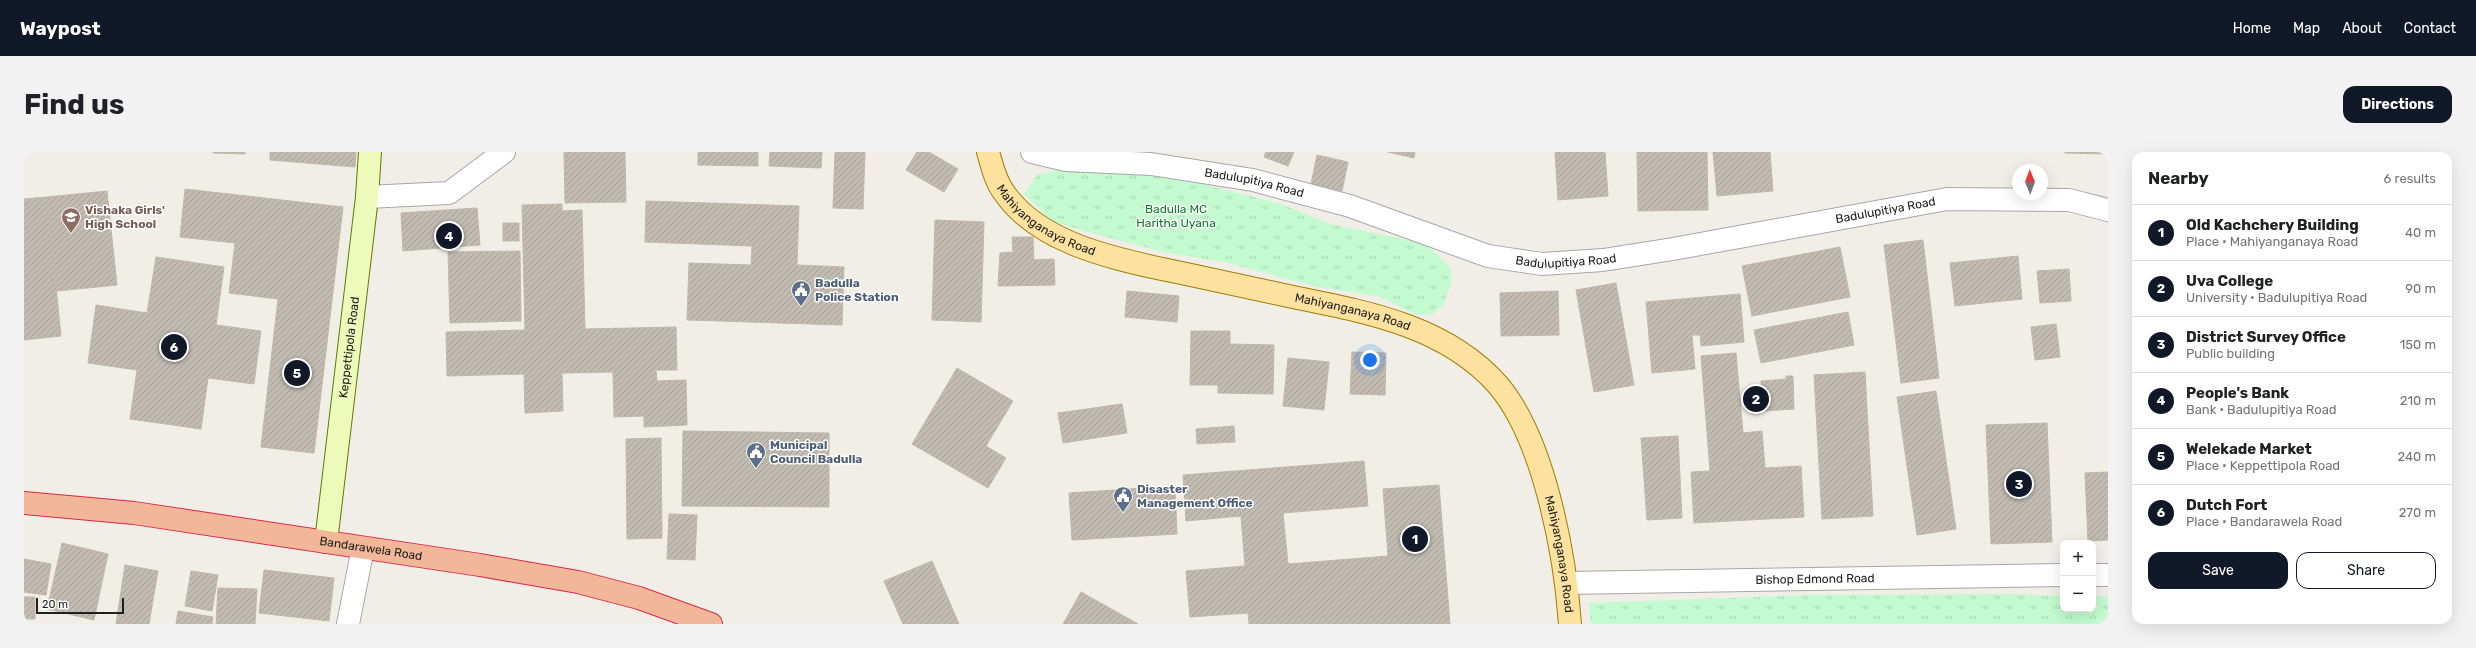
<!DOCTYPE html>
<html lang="en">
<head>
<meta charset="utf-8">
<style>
	body { margin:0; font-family:Rubik,sans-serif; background:#f2f2f2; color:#202124 }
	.controls { position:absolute; right:12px; bottom:12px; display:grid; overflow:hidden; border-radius:8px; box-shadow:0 4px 16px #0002 }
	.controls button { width:36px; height:36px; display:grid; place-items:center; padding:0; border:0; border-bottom:1px solid #e0e0e0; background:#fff; color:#202124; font:20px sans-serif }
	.compass { position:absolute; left:1988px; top:12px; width:36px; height:36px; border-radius:50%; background:#fff; box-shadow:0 4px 16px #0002; rotate:359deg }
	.scale { position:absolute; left:12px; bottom:10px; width:88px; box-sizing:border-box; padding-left:4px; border:2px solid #202020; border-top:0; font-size:11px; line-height:14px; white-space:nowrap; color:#202020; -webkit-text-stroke:3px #fff; paint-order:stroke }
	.you { position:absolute; left:1346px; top:208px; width:14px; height:14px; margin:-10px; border:3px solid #fff; border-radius:50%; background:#1a73e8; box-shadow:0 0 0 6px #1a73e833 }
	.badge { display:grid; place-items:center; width:26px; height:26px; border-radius:50%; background:#111827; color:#fff; font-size:13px; font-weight:700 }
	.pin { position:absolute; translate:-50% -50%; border:2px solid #fff; box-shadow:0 1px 4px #0006 }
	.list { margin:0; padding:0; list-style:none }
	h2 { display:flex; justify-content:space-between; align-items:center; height:52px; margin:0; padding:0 16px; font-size:17px }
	h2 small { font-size:13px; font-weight:400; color:#757577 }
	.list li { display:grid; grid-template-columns:26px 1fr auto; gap:12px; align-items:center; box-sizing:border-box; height:56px; padding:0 16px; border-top:1px solid #e0e0e0 }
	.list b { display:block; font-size:15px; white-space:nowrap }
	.list p { margin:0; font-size:13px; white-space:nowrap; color:#757577 }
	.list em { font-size:13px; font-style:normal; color:#757577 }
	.actions { display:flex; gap:8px; padding:12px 16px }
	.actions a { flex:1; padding:9px 0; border:1px solid #111827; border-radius:12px; text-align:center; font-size:14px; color:#111827 }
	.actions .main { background:#111827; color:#fff }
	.map { position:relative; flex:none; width:2084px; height:472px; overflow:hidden; border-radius:12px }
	header { display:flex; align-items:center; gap:24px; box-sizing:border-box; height:56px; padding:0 20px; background:#111827; color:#fff }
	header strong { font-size:19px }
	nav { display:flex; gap:22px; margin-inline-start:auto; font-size:14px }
	.intro { display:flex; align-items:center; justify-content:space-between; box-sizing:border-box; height:96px; padding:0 24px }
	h1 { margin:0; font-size:28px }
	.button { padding:10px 18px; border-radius:12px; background:#111827; color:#fff; font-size:14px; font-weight:700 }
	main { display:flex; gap:24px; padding:0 24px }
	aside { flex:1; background:#fff; border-radius:12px; box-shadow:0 4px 16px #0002 }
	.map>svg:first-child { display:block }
	.park { fill:url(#park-tufts) }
	.building { fill:url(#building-hatch); stroke:#c2b7a8 }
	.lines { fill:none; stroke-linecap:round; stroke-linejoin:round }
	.minor-casing { stroke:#a7a7a7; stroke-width:24 }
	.tertiary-casing { stroke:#a7a7a7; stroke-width:24 }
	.secondary-casing { stroke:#5d7a04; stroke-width:24 }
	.primary-casing { stroke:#9c7d00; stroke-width:24 }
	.trunk-casing { stroke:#dd244b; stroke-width:24 }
	.minor { stroke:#fff; stroke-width:22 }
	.tertiary { stroke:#fff; stroke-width:22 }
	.secondary { stroke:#eefaba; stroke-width:22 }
	.primary { stroke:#fde19f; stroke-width:22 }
	.trunk { stroke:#f2b798; stroke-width:22 }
	.labels { text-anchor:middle; stroke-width:3; stroke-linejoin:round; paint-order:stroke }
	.street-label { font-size:12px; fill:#202020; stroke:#fff }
	.park-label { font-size:12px; fill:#0a8124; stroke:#fff }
	.education-label { font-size:12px; font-weight:bold; fill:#785e54; stroke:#fff; text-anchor:start }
	.service-label { font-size:12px; font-weight:bold; fill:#4e5e75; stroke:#fff; text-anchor:start }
</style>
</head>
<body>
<header>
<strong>Waypost</strong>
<nav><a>Home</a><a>Map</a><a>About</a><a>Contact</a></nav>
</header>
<div class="intro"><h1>Find us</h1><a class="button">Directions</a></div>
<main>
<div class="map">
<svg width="2084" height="472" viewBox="0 0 2084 472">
	<defs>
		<pattern id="park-tufts" width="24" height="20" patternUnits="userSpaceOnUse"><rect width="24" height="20" fill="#c3facf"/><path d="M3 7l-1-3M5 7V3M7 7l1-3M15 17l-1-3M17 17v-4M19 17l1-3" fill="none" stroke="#a7d6b1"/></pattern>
		<pattern id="building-hatch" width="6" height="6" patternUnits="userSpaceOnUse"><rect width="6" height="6" fill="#c1bbb2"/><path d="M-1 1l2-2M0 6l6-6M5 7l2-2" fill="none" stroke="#a6a099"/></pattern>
	</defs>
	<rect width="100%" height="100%" fill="#f0eee6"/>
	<g class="park">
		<polygon points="1045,15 1146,24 1257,52 1306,72 1402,92 1426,115 1428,129 1419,153 1409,162 1392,163 1354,144 1294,135 1200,110 1144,101 1067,81 1028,69 1000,42 1013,23"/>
		<polygon points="1990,442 2039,444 2039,457 2069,457 2069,444 2084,445 2084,472 1567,472 1565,451 1782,443"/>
	</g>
	<g class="building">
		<polygon points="189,0 221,0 221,2 189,1"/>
		<polygon points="246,0 332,0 331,15 246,8"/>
		<polygon points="540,0 601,0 602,50 541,51"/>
		<polygon points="674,0 734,0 734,14 674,13"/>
		<polygon points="746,0 798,0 797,16 745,14"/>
		<polygon points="811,0 841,0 839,57 809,56"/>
		<polygon points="893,0 905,0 934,17 920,40 882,18"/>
		<polygon points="1242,0 1270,0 1264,14 1240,5"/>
		<polygon points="1364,0 1391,0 1390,6"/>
		<polygon points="1531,0 1581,0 1584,44 1534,48"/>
		<polygon points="1613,0 1683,0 1684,58 1614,59"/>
		<polygon points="1689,0 1746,0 1749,39 1693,44"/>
		<polygon points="2041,0 2084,0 2084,2 2041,1"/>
		<polygon points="1293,3 1324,10 1318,39 1287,32"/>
		<polygon points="161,37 319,55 290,301 237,295 254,147 205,141 211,91 156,85"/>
		<polygon points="83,39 93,133 33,139 23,45"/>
		<polygon points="23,45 37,184 0,188 0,47"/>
		<polygon points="622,49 775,54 773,113 820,115 818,173 663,168 665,111 727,113 728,94 621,90"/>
		<polygon points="538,52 538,59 558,58 561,177 652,175 653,218 632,218 633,229 662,228 663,273 620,275 620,264 590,265 589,220 538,221 539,259 501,261 500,222 423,224 422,180 501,178 498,53"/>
		<polygon points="453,56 456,93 379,99 377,61"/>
		<polygon points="911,68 960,70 957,170 908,168"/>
		<rect x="479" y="71" width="16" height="18"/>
		<polygon points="988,85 1009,85 1010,108 1030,107 1031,133 974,134 976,101 989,100"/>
		<polygon points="1899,88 1915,226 1877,231 1860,93"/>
		<polygon points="1816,95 1826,145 1728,164 1718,114"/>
		<polygon points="496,99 497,169 426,171 424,100"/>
		<polygon points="1994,104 1998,147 1931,154 1926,111"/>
		<polygon points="132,105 200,115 192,173 237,179 230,232 184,226 177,277 106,267 113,218 64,211 72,153 123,161"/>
		<polygon points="2045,117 2047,149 2016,151 2013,119"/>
		<polygon points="1592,131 1610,233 1570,240 1552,138"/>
		<polygon points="1103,139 1155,144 1153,170 1101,165"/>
		<polygon points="1534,139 1535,183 1477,184 1476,141"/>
		<polygon points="1716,142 1720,190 1677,194 1676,183 1668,183 1671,217 1628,221 1622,150"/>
		<polygon points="1824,160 1830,193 1737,211 1730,178"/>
		<polygon points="2032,172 2036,205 2011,208 2007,175"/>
		<polygon points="1167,179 1206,179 1206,192 1250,193 1249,242 1194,241 1194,233 1166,233"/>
		<polygon points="1328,200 1362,201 1361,243 1326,242"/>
		<polygon points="1712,201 1719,281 1738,279 1741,316 1686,319 1677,204"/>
		<polygon points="1264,206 1305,210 1300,258 1259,254"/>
		<polygon points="933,216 989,249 962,294 982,306 964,336 888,292"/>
		<polygon points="1841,220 1849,364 1798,367 1790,223"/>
		<polygon points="1762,224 1769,224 1770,257 1739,259 1737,229 1762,227"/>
		<polygon points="1912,239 1932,377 1893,383 1873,245"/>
		<polygon points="1098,252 1103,281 1039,291 1034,261"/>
		<polygon points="2023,271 2028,390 1967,392 1962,273"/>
		<polygon points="1210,274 1211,290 1173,292 1172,277"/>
		<polygon points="659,279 805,281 805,355 658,354"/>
		<polygon points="1654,284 1658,366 1623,368 1617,286"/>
		<polygon points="637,286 638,386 603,387 602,287"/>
		<polygon points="1340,309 1344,354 1259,361 1264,412 1364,404 1359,337 1415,333 1426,472 1225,472 1224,461 1166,465 1162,419 1221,414 1217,364 1162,369 1159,323"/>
		<polygon points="1777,314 1780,365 1670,371 1667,320"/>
		<polygon points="2084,320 2084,388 2064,389 2061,321"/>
		<polygon points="1151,334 1153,382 1048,388 1045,341"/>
		<polygon points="645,362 673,363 671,408 643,407"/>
		<polygon points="38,391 84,402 70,468 23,457"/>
		<polygon points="0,407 27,412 22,443 0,440"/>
		<polygon points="908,409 935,472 879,472 860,429"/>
		<polygon points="101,413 134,419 125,472 92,472"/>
		<polygon points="240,418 310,426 305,469 235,461"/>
		<polygon points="167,419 194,423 188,459 161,454"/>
		<polygon points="194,436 233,437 231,472 192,472"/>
		<polygon points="1057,440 1114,472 1039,472"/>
		<polygon points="0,445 11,445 11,467 2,467 1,472"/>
		<polygon points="154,459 189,465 188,472 152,472"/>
	</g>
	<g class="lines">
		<defs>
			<polyline id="minor" points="343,45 425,41 480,0"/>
			<g id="tertiary">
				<path id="s1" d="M1008,0L1042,8L1127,12L1229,28L1326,54L1464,104L1518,112L1579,108L1649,97L1923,47L2045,48L2084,58"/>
				<polyline points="2069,423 2084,423"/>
				<path id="s2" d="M1543,431L2039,423"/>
				<polyline points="324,472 339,396"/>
			</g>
			<g id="secondary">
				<path id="s3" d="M302,390L343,45L346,0"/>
			</g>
			<g id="primary">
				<path id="s4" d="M964,0C968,13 971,28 979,39C1012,89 1083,105 1138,117C1182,126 1226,136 1269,145C1343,160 1422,174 1474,233C1520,287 1541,402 1546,472"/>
			</g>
			<g id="trunk">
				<path id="s5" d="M0,351L110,361L456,413L554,430L615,446L687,472"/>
			</g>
		</defs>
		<use href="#minor" class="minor-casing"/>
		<use href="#tertiary" class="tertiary-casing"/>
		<use href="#secondary" class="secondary-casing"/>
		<use href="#primary" class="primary-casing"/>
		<use href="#trunk" class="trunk-casing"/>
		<use href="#minor" class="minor"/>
		<use href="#tertiary" class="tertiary"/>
		<use href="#secondary" class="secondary"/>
		<use href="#primary" class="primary"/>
		<use href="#trunk" class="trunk"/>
	</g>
	<defs>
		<symbol id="school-pin" viewBox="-11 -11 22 30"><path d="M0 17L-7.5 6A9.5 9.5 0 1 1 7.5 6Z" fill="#8d6e63" stroke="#fff"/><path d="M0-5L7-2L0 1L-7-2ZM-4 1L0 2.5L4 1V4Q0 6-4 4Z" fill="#fff"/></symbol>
		<symbol id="civic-pin" viewBox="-11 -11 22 30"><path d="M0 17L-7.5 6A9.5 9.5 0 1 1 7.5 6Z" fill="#5c6f8a" stroke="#fff"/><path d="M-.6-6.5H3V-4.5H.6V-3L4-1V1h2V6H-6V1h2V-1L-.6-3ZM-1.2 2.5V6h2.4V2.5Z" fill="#fff"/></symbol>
	</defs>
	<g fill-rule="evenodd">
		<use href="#school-pin" x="36" y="54" width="22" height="30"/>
		<use href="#civic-pin" x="766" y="127" width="22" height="30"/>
		<use href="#civic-pin" x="721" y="289" width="22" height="30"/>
		<use href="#civic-pin" x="1088" y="333" width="22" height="30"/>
	</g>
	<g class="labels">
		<g class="street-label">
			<text dy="4" stroke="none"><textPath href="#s1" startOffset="225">Badulupitiya Road</textPath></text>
			<text dy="4" stroke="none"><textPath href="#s1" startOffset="873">Badulupitiya Road</textPath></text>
			<text dy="4" stroke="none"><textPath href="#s4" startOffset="95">Mahiyanganaya Road</textPath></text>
			<text dy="4" stroke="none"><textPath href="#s1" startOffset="549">Badulupitiya Road</textPath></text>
			<text dy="4" stroke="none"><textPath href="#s4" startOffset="419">Mahiyanganaya Road</textPath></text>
			<text dy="4" stroke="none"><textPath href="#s3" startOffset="196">Keppettipola Road</textPath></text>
			<text dy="4" stroke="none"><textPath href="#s5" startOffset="350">Bandarawela Road</textPath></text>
			<text dy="4" stroke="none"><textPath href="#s4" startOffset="767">Mahiyanganaya Road</textPath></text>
			<text dy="4" stroke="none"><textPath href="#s2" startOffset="248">Bishop Edmond Road</textPath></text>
		</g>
		<g class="park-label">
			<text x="1152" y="61">Badulla MC<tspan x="1152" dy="14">Haritha Uyana</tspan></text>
		</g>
		<g class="education-label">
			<text x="61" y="62">Vishaka Girls'<tspan x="61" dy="14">High School</tspan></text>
		</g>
		<g class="service-label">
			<text x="791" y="135">Badulla<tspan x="791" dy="14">Police Station</tspan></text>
			<text x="746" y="297">Municipal<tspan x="746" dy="14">Council Badulla</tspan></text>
			<text x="1113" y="341">Disaster<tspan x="1113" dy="14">Management Office</tspan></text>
		</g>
	</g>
</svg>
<div class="controls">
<button>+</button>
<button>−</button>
</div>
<svg class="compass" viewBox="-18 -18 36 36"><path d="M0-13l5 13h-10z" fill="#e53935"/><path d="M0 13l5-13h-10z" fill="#757577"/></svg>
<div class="scale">20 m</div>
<div class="you"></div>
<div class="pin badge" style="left:1391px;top:387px">1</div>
<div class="pin badge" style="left:1732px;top:247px">2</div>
<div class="pin badge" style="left:1995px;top:332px">3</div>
<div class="pin badge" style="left:425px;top:84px">4</div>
<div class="pin badge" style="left:273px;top:221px">5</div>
<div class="pin badge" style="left:150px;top:195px">6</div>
</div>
<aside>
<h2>Nearby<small>6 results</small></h2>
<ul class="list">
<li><span class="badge">1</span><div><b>Old Kachchery Building</b><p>Place · Mahiyanganaya Road</p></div><em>40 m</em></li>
<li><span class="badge">2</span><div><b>Uva College</b><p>University · Badulupitiya Road</p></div><em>90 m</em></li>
<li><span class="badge">3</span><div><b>District Survey Office</b><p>Public building</p></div><em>150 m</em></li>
<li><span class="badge">4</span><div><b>People's Bank</b><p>Bank · Badulupitiya Road</p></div><em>210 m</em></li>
<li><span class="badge">5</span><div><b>Welekade Market</b><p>Place · Keppettipola Road</p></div><em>240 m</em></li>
<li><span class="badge">6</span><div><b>Dutch Fort</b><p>Place · Bandarawela Road</p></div><em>270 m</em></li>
</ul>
<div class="actions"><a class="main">Save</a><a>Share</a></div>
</aside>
</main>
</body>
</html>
